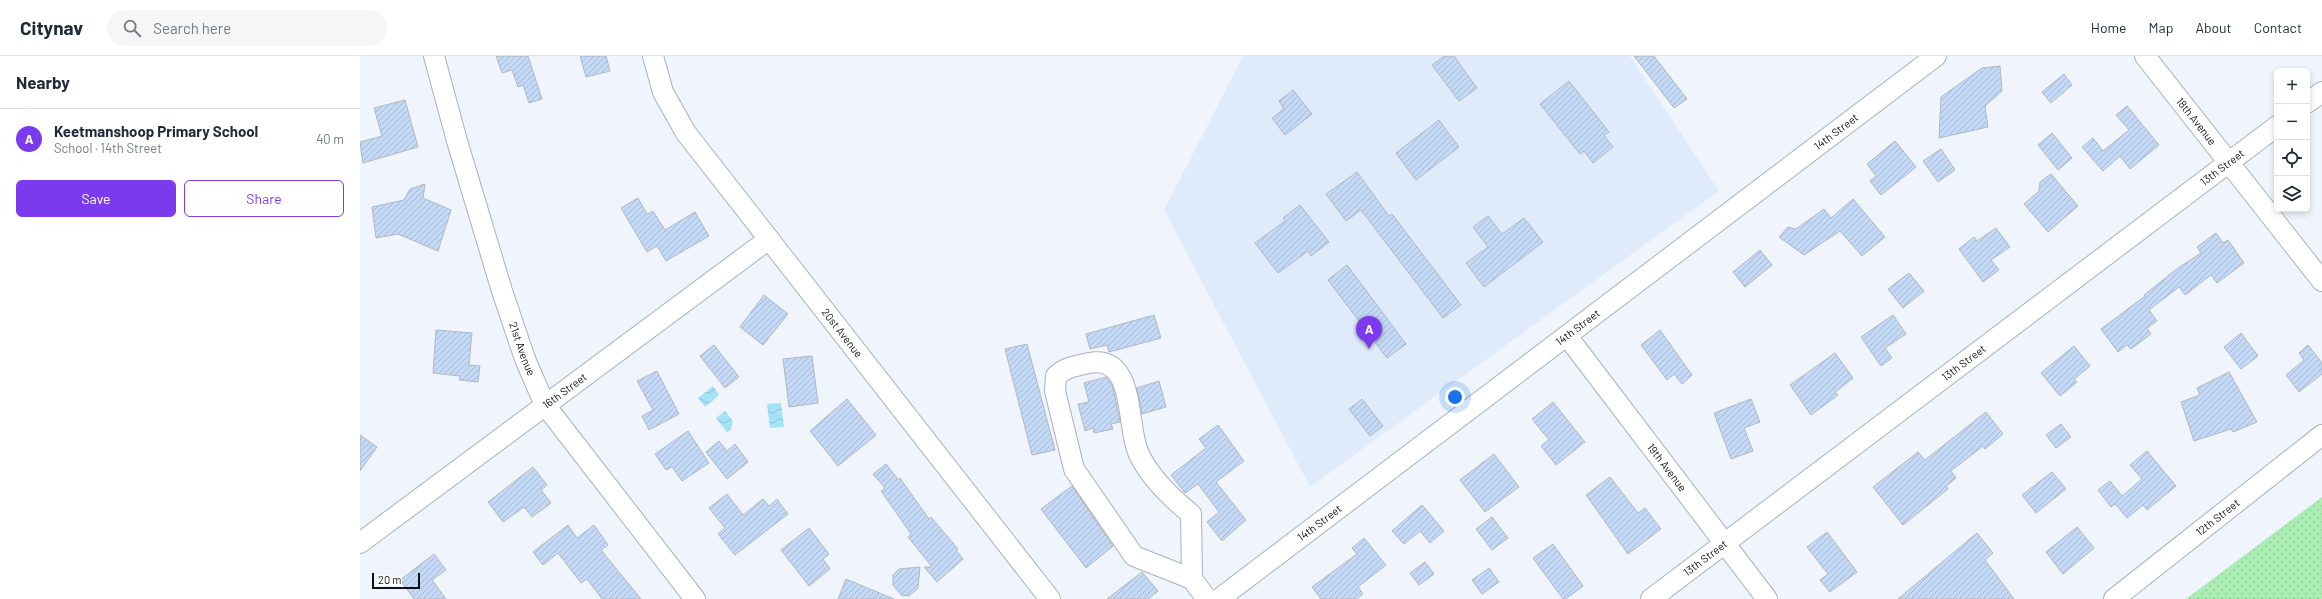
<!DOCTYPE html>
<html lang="en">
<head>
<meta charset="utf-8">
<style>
	body { margin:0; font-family:Barlow,sans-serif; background:#f6f6f7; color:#1f2937 }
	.controls { position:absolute; right:12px; top:12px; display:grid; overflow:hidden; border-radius:6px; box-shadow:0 2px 6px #0003 }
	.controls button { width:36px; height:36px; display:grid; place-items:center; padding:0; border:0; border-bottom:1px solid #e0e1e3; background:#fff; color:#1f2937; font:20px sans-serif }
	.scale { position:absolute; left:12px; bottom:10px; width:48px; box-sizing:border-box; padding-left:4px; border:2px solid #0e1013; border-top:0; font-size:11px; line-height:14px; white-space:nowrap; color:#0e1013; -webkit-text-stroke:3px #fff; paint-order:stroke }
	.you { position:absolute; left:1095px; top:341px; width:14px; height:14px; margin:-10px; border:3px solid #fff; border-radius:50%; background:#1a73e8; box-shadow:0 0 0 6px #1a73e833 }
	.badge { display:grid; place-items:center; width:26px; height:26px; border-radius:50%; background:#7c3aed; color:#fff; font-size:13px; font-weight:700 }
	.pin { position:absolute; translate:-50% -33px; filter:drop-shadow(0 1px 2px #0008) }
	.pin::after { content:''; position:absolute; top:21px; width:14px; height:12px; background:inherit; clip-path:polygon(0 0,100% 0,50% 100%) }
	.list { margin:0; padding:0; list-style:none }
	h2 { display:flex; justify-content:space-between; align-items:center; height:52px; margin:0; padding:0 16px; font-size:17px }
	h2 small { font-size:13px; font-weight:400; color:#747a83 }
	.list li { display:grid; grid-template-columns:26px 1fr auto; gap:12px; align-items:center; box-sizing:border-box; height:60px; padding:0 16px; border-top:1px solid #e0e1e3 }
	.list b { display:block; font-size:15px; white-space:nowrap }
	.list p { margin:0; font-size:13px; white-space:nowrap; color:#747a83 }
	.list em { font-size:13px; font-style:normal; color:#747a83 }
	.actions { display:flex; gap:8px; padding:12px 16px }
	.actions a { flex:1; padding:9px 0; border:1px solid #7c3aed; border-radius:6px; text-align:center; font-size:14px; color:#7c3aed }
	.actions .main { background:#7c3aed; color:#fff }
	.icon { flex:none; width:22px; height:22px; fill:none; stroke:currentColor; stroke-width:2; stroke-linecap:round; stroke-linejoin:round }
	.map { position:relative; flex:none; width:1962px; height:543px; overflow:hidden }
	header { display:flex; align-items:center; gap:24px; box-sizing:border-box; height:56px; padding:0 20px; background:#fff; border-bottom:1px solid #e0e1e3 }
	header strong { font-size:19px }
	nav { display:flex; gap:22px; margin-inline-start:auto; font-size:14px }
	.search { width:280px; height:36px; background:#f6f6f7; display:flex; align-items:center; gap:10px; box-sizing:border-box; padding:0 14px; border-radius:22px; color:#747a83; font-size:15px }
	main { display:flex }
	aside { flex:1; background:#fff }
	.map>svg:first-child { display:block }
	.built { fill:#dfebfb }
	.grass { fill:url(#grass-dots) }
	.water { fill:url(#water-waves) }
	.building { fill:url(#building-hatch); stroke:#b1b8c1 }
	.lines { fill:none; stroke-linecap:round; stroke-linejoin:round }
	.minor-casing { stroke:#aab1ba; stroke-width:22 }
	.minor { stroke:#fff; stroke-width:20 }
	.labels { text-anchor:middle; stroke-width:3; stroke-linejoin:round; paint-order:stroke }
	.street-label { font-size:11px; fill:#0e1013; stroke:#fff }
</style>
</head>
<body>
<header>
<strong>Citynav</strong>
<div class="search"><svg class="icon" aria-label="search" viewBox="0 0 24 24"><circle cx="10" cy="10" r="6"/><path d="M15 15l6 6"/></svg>Search here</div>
<nav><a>Home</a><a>Map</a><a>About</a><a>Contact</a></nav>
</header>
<main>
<aside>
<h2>Nearby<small></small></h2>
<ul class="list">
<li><span class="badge">A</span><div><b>Keetmanshoop Primary School</b><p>School · 14th Street</p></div><em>40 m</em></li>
</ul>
<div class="actions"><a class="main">Save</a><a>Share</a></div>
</aside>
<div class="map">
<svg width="1962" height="543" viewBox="0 0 1962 543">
	<defs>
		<pattern id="grass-dots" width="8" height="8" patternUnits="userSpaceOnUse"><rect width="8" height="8" fill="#aaecb2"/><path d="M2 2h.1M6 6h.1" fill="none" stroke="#91c998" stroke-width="1.8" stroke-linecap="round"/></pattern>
		<pattern id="water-waves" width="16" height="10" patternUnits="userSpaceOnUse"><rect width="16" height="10" fill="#a3e2f7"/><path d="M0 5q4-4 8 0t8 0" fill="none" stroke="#8bc1d3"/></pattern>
		<pattern id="building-hatch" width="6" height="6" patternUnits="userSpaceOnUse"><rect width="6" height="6" fill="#c4d9f6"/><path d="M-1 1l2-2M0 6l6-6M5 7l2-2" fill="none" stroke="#a7b9d2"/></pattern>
	</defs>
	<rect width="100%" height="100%" fill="#f0f5fd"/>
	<polygon class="built" points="883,0 1270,0 1359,135 950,431 804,154"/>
	<polygon class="grass" points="1962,441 1962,543 1826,543"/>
	<g class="water">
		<polygon points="353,330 359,339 345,351 338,342"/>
		<polygon points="421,347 424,371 410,372 407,348"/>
		<polygon points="365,355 373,365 371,373 367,376 356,362"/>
	</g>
	<g class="building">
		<polygon points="136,0 168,0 182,43 169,47 163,29 158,31 152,14 142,17"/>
		<polygon points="220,0 246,0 250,15 226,21"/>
		<polygon points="1084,0 1094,0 1117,32 1099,45 1072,9"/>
		<polygon points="1274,0 1294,0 1327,43 1314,52"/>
		<polygon points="1640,10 1642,35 1625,50 1628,71 1579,82 1581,41 1622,12"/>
		<polygon points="1704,18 1712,29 1691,47 1682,36"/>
		<polygon points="1209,25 1249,76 1244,79 1253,91 1233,107 1224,95 1220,98 1180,48"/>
		<polygon points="933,34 952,58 925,79 912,62 924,53 919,45"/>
		<polygon points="45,44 58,91 3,107 0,86 22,80 14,52"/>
		<polygon points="1767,50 1799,89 1770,113 1760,100 1743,115 1722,91 1733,82 1743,95 1769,74 1756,59"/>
		<polygon points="1079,64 1099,91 1056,124 1036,97"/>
		<polygon points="1692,77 1712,102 1698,114 1678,89"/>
		<polygon points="1535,85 1556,111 1521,139 1510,125 1516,120 1507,108"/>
		<polygon points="1581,93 1595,114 1578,126 1563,105"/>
		<polygon points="997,116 1029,160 1032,158 1101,249 1083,262 1001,154 986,165 966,138"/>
		<polygon points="1691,118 1718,150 1688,176 1664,148 1679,135 1680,126"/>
		<polygon points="65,128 63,142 91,154 78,195 38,178 16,182 12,151 44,144 50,133"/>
		<polygon points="278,142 287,158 293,155 305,174 335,156 349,180 306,205 297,190 287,196 261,152"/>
		<polygon points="1493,143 1525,181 1502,200 1480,175 1444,199 1419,181 1428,171 1436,173 1464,153 1471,162"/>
		<polygon points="940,149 969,186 951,200 948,195 918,217 895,187 925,165 923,162"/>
		<polygon points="1128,160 1142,178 1164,162 1183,186 1124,231 1106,207 1128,191 1113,171"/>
		<polygon points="1636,172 1650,191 1631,204 1639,214 1623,226 1599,193 1614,181 1617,185"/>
		<polygon points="1856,177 1863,187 1868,184 1884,207 1857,227 1851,219 1825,239 1819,231 1789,254 1797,265 1787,272 1791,278 1771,293 1767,289 1758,296 1741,273 1785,240 1784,239 1818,212 1841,197 1837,191"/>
		<polygon points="1400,194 1412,209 1385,231 1373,216"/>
		<polygon points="987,209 1046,288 1027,302 968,224"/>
		<polygon points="1549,217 1564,235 1543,252 1528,233"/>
		<polygon points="404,239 428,258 403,289 380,271"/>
		<polygon points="794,259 801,282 749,296 747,289 730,293 726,278"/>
		<polygon points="1533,259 1546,278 1525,292 1532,302 1521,310 1501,281"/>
		<polygon points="76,274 112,277 109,309 120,310 118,326 99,324 100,320 73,317"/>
		<polygon points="1300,274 1332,319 1322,328 1314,318 1307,324 1281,289"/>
		<polygon points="1881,277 1898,300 1881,313 1864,291"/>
		<polygon points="667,288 695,394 672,399 645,293"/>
		<polygon points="354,289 379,321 365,332 340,300"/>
		<polygon points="1948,289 1962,307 1962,318 1939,336 1926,319 1944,304 1939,297"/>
		<polygon points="1714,290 1730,310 1714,323 1717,326 1700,340 1681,317"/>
		<polygon points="1475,297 1493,322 1475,336 1478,339 1451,359 1430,329"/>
		<polygon points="452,300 458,347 429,351 423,303"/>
		<polygon points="297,315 319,358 289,374 282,360 293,354 277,325"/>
		<polygon points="1869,316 1897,366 1873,376 1871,373 1834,385 1821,346 1840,339 1837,332"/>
		<polygon points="746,321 752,329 755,341 760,366 751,368 753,373 734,377 733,372 725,375 718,348 729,346 724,327"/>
		<polygon points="799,325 806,351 782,358 777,332"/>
		<polygon points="487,343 516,379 478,410 450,375"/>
		<polygon points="1002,343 1023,370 1010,380 989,353"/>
		<polygon points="1391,343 1400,366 1384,372 1393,395 1371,403 1354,357"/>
		<polygon points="1193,346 1225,386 1196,409 1181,390 1189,384 1172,363"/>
		<polygon points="1626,356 1643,378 1625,393 1623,390 1591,415 1596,422 1586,430 1588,433 1543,469 1513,431 1558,396 1565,404"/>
		<polygon points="1701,368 1711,381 1696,392 1686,379"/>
		<polygon points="858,369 884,405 856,426 886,464 862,485 847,466 859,456 838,428 825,437 811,419 846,392 839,383"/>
		<polygon points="328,375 349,407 322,425 312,411 306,414 295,398"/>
		<polygon points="0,379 17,391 0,415"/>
		<polygon points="359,385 367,395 375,388 388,406 367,423 346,396"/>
		<polygon points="1787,395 1816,430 1787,454 1783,449 1767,462 1755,448 1751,451 1738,434 1750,425 1762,440 1782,423 1770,409"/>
		<polygon points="1134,398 1159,431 1125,456 1100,424"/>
		<polygon points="526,408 538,423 540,422 569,463 571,461 598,493 596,494 603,503 577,526 564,511 572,511 548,481 551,478 521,435 525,432 513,418"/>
		<polygon points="173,411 187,429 181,434 191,447 172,461 164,451 143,466 128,446"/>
		<polygon points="1692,416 1706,433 1676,457 1662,439"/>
		<polygon points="1250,421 1278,457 1285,452 1301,473 1268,498 1226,439"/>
		<polygon points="712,430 753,490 726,512 681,453"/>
		<polygon points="367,438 383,459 403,443 409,450 417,443 428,458 375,499 358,478 365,472 349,452"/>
		<polygon points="1062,449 1084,475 1070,487 1060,475 1044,488 1032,475"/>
		<polygon points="1132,461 1148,482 1132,494 1116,473"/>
		<polygon points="208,469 217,482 234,469 248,489 241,494 281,543 242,543 227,523 221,527 198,497 183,509 173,496"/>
		<polygon points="1717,471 1734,492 1703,518 1686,496"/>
		<polygon points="449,472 469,498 463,503 470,513 449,530 421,494"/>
		<polygon points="1467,476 1497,516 1470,536 1460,524 1468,518 1447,491"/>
		<polygon points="1617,477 1633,497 1625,504 1654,543 1538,543"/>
		<polygon points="1004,482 1026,509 998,531 1003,538 997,543 961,543 952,531 997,498 992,492"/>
		<polygon points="1193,488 1223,530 1206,543 1203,543 1173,502"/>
		<polygon points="74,498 86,514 72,524 86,543 54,543 40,524"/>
		<polygon points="1065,506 1074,518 1059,529 1050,517"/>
		<polygon points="560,511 558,532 549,540 541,539 533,529 533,519 539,513"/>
		<polygon points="1129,512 1139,526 1122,538 1112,524"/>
		<polygon points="782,516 798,535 788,543 747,543"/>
		<polygon points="486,523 534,543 478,543"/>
	</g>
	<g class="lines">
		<defs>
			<g id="minor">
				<path id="s1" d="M74,0L97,85L142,235L165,303L185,349L335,543"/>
				<path id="s2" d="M293,0L303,36L326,77L690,543"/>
				<path id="s3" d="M1785,0L1962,225"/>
				<polyline points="1947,47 1962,36"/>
				<path id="s4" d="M1207,280L1407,543"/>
				<path id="s5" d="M0,487L409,183"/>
				<path d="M832,523L831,458C810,441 789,421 778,396C766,367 776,299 729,307C715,310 706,311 696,320L695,335L714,413L774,500L832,523L847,543"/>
				<path id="s6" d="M859,543L1576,0"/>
				<path id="s7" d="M1291,543L1917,70"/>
				<path id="s8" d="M1754,543L1962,379"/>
			</g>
		</defs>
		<use href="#minor" class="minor-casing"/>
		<use href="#minor" class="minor"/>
	</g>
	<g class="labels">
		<g class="street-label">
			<text dy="4" stroke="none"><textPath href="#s3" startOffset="83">18th Avenue</textPath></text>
			<text dy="4" stroke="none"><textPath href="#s6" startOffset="774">14th Street</textPath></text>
			<text dy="4" stroke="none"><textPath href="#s7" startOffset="716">13th Street</textPath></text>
			<text dy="4" stroke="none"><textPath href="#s6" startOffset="450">14th Street</textPath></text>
			<text dy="4" stroke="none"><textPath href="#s2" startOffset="338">20st Avenue</textPath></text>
			<text dy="4" stroke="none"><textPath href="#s1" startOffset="306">21st Avenue</textPath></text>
			<text dy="4" stroke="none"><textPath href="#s7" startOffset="392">13th Street</textPath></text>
			<text dy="4" stroke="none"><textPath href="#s5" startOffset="255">16th Street</textPath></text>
			<text dy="4" stroke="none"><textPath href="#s4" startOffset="165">19th Avenue</textPath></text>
			<text dy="4" stroke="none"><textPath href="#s8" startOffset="132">12th Street</textPath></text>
			<text dy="4" stroke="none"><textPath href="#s6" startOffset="126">14th Street</textPath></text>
			<text dy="4" stroke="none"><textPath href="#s7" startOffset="68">13th Street</textPath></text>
		</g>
	</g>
</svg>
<div class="controls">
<button>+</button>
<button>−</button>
<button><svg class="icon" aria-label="locate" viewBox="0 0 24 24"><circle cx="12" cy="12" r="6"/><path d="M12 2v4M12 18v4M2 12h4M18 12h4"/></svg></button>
<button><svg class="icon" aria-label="layers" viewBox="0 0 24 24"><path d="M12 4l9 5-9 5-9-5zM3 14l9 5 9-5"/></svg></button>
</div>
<div class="scale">20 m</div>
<div class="you"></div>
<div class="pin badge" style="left:1009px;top:293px">A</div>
</div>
</main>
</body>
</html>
